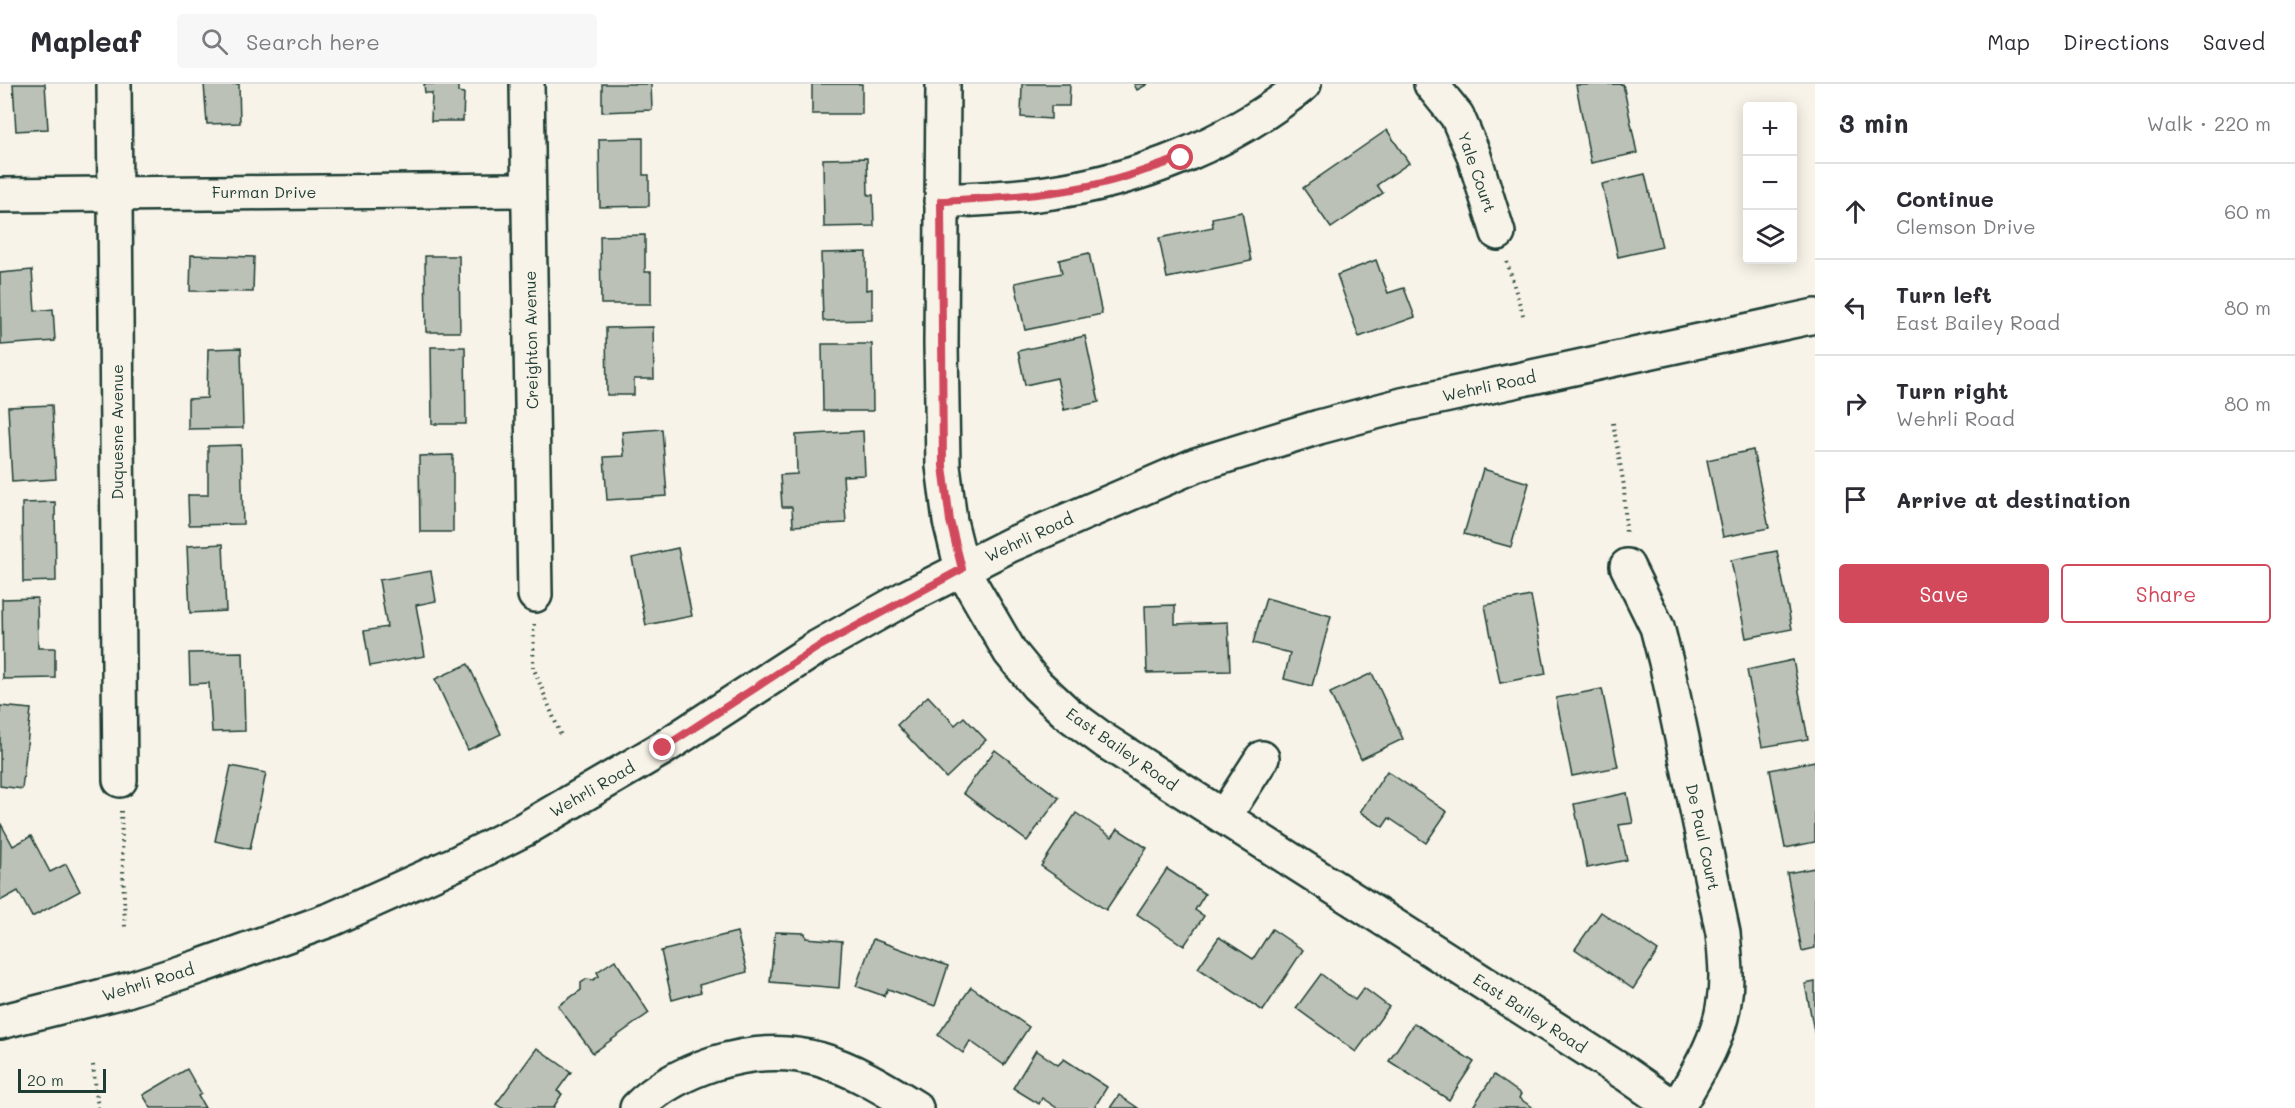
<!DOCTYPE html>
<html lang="en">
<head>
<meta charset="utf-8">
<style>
	body { margin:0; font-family:Mali,sans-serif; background:#f7f7f7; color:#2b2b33 }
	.controls { position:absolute; right:18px; top:18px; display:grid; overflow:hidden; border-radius:6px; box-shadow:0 3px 15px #0003 }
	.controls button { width:54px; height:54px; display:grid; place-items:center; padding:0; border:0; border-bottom:2px solid #e1e1e2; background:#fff; color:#2b2b33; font:30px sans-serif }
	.scale { position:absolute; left:18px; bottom:15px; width:88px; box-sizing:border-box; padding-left:6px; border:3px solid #1f3d34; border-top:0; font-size:16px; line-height:21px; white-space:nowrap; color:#1f3d34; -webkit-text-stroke:4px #f7f3e8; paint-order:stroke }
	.stop { position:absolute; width:18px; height:18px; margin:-14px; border:4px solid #d1495b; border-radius:50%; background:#fff }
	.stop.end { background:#d1495b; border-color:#fff; box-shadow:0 2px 6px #0008 }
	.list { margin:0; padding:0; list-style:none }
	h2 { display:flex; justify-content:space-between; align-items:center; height:78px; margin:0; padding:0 24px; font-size:26px }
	h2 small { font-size:20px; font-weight:400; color:#7c7c81 }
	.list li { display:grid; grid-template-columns:39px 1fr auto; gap:18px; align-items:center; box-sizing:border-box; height:96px; padding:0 24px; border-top:2px solid #e1e1e2 }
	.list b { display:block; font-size:22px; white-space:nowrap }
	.list p { margin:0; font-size:20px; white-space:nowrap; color:#7c7c81 }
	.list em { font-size:20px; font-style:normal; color:#7c7c81 }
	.actions { display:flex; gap:12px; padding:18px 24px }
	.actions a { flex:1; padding:14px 0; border:2px solid #d1495b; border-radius:6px; text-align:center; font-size:21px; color:#d1495b }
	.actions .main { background:#d1495b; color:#fff }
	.icon { flex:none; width:33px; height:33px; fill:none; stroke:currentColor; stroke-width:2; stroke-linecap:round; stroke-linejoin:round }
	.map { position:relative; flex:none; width:1815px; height:1024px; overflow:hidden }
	header { display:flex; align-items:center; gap:36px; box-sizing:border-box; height:84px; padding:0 30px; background:#fff; border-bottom:2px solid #e1e1e2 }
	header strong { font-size:28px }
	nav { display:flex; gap:33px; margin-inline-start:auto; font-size:21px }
	.search { width:420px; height:54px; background:#f7f7f7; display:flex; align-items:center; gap:15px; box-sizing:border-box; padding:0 21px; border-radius:6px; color:#7c7c81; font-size:22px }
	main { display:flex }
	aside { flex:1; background:#fff }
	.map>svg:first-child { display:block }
	.building { fill:#bbc1b6; stroke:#1f3d34; stroke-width:1.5 }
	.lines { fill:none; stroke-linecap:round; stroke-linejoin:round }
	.minor-casing { stroke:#1f3d34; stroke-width:38 }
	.path { stroke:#1f3d34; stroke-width:4; stroke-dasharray:1.5 4.5; stroke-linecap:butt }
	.minor { stroke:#f7f3e8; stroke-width:33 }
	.route { stroke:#d1495b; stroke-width:8 }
	.labels { text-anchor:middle; stroke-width:4.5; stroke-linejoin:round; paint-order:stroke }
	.street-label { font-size:16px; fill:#1f3d34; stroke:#f7f3e8 }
</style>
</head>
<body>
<header>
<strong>Mapleaf</strong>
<div class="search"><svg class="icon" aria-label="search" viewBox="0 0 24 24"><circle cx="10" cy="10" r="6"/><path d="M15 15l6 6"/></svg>Search here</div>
<nav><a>Map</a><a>Directions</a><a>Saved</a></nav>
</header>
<main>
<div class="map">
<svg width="1815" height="1024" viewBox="0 0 1815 1024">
	<rect width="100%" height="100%" fill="#f7f3e8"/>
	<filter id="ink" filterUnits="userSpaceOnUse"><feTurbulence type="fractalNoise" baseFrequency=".0167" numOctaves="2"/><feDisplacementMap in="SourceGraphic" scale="12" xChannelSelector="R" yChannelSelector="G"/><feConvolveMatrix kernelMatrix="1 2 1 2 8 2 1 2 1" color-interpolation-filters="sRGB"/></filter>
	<g filter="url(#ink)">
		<g class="building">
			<polygon points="13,0 45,0 48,45 16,47"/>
			<polygon points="204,0 239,0 240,39 207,40"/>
			<polygon points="424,0 458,0 458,8 464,9 463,37 431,37 432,9 425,9"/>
			<polygon points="602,0 651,0 652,26 602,28"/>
			<rect x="812" y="0" width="50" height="30"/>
			<polygon points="1022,0 1070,0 1069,22 1051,22 1051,35 1021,33"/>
			<polygon points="1134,0 1148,0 1137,6"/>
			<polygon points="1623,0 1637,69 1591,79 1576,1"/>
			<polygon points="1387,46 1409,79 1377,101 1383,109 1331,144 1303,104"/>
			<polygon points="643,54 643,91 649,91 649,122 600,123 599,55"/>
			<polygon points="867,74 868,111 873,111 874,142 824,143 823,75"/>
			<polygon points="1645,90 1662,163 1618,173 1602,100"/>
			<polygon points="1242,128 1251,177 1167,194 1159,154 1213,143 1212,134"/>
			<polygon points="645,151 645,188 651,188 651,220 601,220 600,152"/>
			<polygon points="866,168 866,206 872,205 872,236 823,237 821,169"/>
			<polygon points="1089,169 1102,230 1025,246 1015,199 1062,189 1059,176"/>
			<polygon points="191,171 254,173 253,208 190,207"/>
			<polygon points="425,172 459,172 460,248 426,248"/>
			<polygon points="1376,176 1388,209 1404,204 1415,233 1359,253 1337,191"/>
			<polygon points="32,186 35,227 53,225 55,257 1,261 0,189"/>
			<polygon points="653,243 654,295 634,295 634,311 607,311 606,244"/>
			<polygon points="1085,252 1099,318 1064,326 1057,294 1025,301 1018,267"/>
			<polygon points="822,260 872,260 873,327 823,327"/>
			<polygon points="431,263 465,263 466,340 432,340"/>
			<polygon points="241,264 243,344 188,345 188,315 207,314 208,265"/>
			<polygon points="52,321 56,395 12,398 8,323"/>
			<polygon points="662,345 667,412 607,416 604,373 624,372 622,348"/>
			<polygon points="863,347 865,391 843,392 846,439 793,442 792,423 782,423 780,391 797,390 796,351"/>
			<polygon points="241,361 243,440 189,441 188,411 208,411 208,362"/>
			<polygon points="1753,366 1769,444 1723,453 1707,376"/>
			<polygon points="453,371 453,448 420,448 419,372"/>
			<polygon points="1483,385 1529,399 1511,463 1464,450"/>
			<polygon points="55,418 56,497 23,498 22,419"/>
			<polygon points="223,460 226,527 190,529 187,462"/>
			<polygon points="678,464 692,532 646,541 632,474"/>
			<polygon points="1777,467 1792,545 1746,554 1731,476"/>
			<polygon points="431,487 436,517 416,521 425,572 370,582 364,547 387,543 379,496"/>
			<polygon points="1531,512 1546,590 1500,599 1485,521"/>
			<polygon points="37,514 38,564 55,564 55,594 3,595 2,515"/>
			<polygon points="1266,514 1331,532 1312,602 1284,595 1290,569 1253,559"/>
			<polygon points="1175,521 1175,540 1228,538 1230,587 1147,589 1145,522"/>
			<polygon points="243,568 245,647 212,648 209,599 190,600 189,569"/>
			<polygon points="1793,576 1808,655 1762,663 1747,586"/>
			<polygon points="468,580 501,650 468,666 435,595"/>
			<polygon points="1372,589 1403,655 1361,675 1330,609"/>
			<polygon points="1602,605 1618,683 1572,692 1556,614"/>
			<polygon points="928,612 955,641 964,633 986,656 946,694 897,641"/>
			<polygon points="0,622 31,625 22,705 0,702"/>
			<polygon points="995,666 1059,714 1027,757 963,709"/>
			<polygon points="1815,677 1815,758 1785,764 1770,686"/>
			<polygon points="231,682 266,689 250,765 215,757"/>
			<polygon points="1387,687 1447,728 1426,759 1389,734 1383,743 1360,728"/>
			<polygon points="1627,709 1633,739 1619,741 1627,776 1587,784 1574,720"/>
			<polygon points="1076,729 1112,753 1118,745 1147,764 1106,826 1041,782"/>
			<polygon points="1,740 13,762 31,752 50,788 66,780 80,807 32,833 18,807 0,817"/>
			<polygon points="1815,784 1815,864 1802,867 1787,789"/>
			<polygon points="1167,785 1205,810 1195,826 1204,832 1184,862 1137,830"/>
			<polygon points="1601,828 1658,867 1633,905 1575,865"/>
			<polygon points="1272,845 1303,866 1263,927 1198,884 1219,853 1253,875"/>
			<polygon points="737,848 747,888 699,901 701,908 672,916 661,867"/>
			<polygon points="775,848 805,849 806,854 842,857 839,904 770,898"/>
			<polygon points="873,855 948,882 935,922 888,905 884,912 856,902"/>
			<polygon points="615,876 649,929 593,969 558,922 581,906 581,899 587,895 593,896 599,892 597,888"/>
			<polygon points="1321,890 1355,916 1364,904 1389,923 1356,968 1296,924"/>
			<polygon points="1815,898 1815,952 1805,900"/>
			<polygon points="971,903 1029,943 1004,981 970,957 963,969 938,951"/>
			<polygon points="1414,939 1474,978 1449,1016 1389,977"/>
			<polygon points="537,964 571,988 557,1007 562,1010 553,1024 502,1024 496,1020"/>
			<polygon points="1036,966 1058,981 1064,975 1107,1003 1094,1024 1057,1024 1042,1014 1039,1020 1013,1004"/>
			<polygon points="187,985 201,1010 198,1012 205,1024 151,1024 143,1011"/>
			<polygon points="1494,991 1521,1010 1519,1014 1533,1024 1472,1024"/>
			<polygon points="1119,1011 1138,1024 1110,1024"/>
		</g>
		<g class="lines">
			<defs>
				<g id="minor">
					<polyline points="114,0 120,696"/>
					<polyline points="527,0 535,511"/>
					<polyline points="943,0 941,260 943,382 950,437 962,485 1010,568 1037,601 1067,629 1105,657 1626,990 1675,1024"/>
					<polyline points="1431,0 1457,32 1473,69 1498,149"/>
					<polyline points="0,111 528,106"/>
					<path d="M941,117C976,115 1012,114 1046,109C1140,96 1230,60 1304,0"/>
					<path d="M1627,482L1657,543L1666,578L1723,849C1725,872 1728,895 1724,918C1719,957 1696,991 1677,1024"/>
					<polyline points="1224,733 1262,674"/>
					<polyline points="0,938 127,906 201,882 332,835 459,778 523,746 663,664 818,563 907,513 1010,461 1196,381 1319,343 1402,321 1815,232"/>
					<path d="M637,1024C658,1003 685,989 712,980C796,953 846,980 916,1024"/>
				</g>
			</defs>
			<use href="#minor" class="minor-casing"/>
			<g class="path">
				<polyline points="1507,178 1523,231"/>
				<polyline points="1613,339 1624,402 1626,451"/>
				<polyline points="534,540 533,583 562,654"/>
				<polyline points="121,727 125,843"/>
				<polyline points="93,981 98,1024"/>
			</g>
			<use href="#minor" class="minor"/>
		</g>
	</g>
	<g class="lines" filter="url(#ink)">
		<path class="route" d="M663,664L818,563L962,485L950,437L943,382L941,117C989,114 1037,112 1084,103C1117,97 1149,85 1181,74"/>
	</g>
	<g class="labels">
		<g class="street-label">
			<text transform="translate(1477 88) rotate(71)" y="6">Yale Court</text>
			<text x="264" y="114">Furman Drive</text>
			<text transform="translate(531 256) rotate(-91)" y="6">Creighton Avenue</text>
			<text transform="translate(1489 302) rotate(-12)" y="6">Wehrli Road</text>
			<text transform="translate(117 348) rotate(-90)" y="6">Duquesne Avenue</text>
			<text transform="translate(1029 453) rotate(-25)" y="6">Wehrli Road</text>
			<text transform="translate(1122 665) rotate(35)" y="6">East Bailey Road</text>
			<text transform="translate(592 705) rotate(-30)" y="6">Wehrli Road</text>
			<text transform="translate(1703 753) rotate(78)" y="6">De Paul Court</text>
			<text transform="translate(148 898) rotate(-17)" y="6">Wehrli Road</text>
			<text transform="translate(1530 929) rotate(33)" y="6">East Bailey Road</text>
		</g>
	</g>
</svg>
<div class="controls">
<button>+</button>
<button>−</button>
<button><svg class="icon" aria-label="layers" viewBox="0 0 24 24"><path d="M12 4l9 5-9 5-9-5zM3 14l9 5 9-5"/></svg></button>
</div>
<div class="scale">20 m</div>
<div class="stop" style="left:1181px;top:74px"></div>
<div class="stop end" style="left:663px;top:664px"></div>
</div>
<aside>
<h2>3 min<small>Walk · 220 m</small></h2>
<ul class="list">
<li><svg class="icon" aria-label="ahead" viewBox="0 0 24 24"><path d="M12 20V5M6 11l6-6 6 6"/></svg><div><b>Continue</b><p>Clemson Drive</p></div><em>60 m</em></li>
<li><svg class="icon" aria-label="left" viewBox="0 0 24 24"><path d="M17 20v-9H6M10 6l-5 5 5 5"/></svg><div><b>Turn left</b><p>East Bailey Road</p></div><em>80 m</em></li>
<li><svg class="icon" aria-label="right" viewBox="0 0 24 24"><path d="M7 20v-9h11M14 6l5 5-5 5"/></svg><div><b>Turn right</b><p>Wehrli Road</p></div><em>80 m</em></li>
<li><svg class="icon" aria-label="arrive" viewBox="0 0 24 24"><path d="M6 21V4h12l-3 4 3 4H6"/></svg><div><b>Arrive at destination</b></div></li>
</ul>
<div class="actions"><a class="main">Save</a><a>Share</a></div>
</aside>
</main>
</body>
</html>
